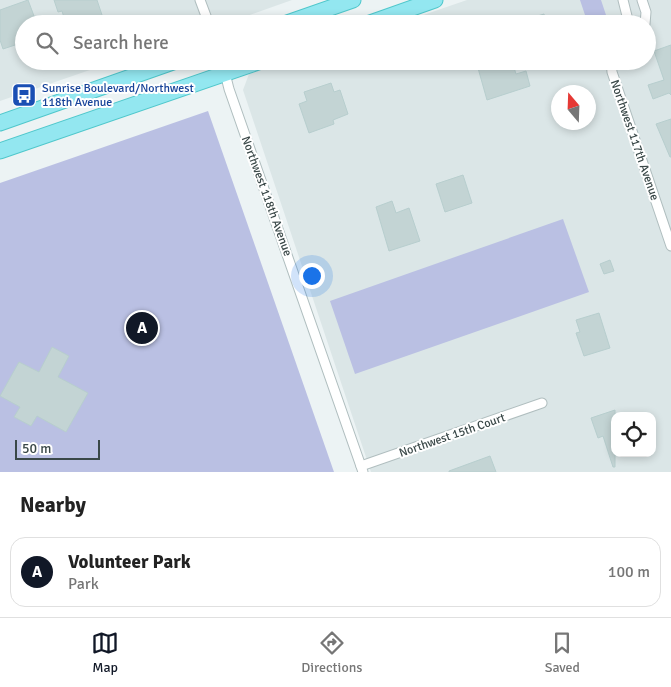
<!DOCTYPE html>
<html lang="en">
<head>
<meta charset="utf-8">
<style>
	body { margin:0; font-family:Signika,sans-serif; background:#f2f2f2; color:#222 }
	.controls { position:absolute; right:15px; bottom:15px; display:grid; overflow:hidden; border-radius:10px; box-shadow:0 2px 8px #0003 }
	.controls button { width:45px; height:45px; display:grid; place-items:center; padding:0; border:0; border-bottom:1px solid #e0e0e0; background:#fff; color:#222; font:25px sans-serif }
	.compass { position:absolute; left:551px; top:85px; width:45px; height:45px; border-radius:50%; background:#fff; box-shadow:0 2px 8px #0003; rotate:341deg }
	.scale { position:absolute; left:15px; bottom:12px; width:85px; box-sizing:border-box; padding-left:5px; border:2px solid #3a4848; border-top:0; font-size:14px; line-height:18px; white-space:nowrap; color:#3a4848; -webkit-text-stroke:4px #fff; paint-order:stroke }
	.you { position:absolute; left:311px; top:275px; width:18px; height:18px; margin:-12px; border:4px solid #fff; border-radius:50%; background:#1a73e8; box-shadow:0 0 0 8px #1a73e833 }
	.badge { display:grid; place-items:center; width:32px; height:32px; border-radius:50%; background:#111827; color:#fff; font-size:16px; font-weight:700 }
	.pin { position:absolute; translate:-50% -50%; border:2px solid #fff; box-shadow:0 1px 5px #0006 }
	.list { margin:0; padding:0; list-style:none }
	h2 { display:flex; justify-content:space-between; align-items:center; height:65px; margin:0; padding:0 20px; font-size:21px }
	h2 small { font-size:16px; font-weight:400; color:#767676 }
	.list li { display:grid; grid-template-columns:32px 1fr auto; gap:15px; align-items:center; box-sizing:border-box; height:70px; margin:0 10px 10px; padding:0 10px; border:1px solid #e0e0e0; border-radius:15px }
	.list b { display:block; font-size:19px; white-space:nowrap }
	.list p { margin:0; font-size:16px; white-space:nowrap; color:#767676 }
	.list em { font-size:16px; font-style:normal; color:#767676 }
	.icon { flex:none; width:28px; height:28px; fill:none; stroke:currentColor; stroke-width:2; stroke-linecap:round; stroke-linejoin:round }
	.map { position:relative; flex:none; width:671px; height:472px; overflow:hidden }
	.search { position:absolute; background:#fff; box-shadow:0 2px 8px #0003; left:15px; right:15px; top:15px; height:55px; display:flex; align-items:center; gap:12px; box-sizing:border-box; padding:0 18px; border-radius:28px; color:#767676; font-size:19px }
	.sheet { height:145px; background:#fff }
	nav { display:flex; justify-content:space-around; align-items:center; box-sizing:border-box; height:70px; border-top:1px solid #e0e0e0; background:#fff; font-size:14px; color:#767676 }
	nav a { display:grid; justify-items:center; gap:2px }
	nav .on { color:#111827 }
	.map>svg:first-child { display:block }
	.residential { fill:#dbe6e7; fill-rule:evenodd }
	.green { fill:#bac0e3 }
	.building { fill:#c3d4d4; stroke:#b7cece }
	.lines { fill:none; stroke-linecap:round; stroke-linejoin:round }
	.minor-casing { stroke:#b0bebf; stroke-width:11 }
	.trunk-casing { stroke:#4fc7cb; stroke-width:17 }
	.minor { stroke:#fff; stroke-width:9 }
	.trunk { stroke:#93e7f0; stroke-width:15 }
	.labels { text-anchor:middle; stroke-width:4; stroke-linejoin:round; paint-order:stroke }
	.transit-label { font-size:12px; fill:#164399; stroke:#fff; text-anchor:start }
	.street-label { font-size:12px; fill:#3a4848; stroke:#fff }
</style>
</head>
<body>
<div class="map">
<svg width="671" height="472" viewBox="0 0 671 472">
	<rect width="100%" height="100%" fill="#ecf3f4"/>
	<g class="residential">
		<polygon points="0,0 292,0 224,24 24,24 24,61 116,61 0,101"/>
		<path d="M467,0H671V472H371L243,90L249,74L286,61H647V24H397ZM558,92H588V122H558ZM615,416H652V453H615Z"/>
	</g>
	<g class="green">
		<polygon points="580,0 601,0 609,24 588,24"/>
		<polygon points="208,111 334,472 0,472 0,183"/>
		<polygon points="563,219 589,292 355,374 330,301"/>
	</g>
	<g class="building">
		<polygon points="28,0 37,24 24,24 24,42 3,49 0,40 0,10"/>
		<polygon points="54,0 97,0 105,24 95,24 94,21 80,24 78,17 65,21 62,11 58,12"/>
		<polygon points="544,14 547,24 518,24 518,22"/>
		<polygon points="671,45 671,95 669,93 653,99 648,85 664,80 654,51"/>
		<polygon points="476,61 512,61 516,74 526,71 530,86 487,100"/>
		<polygon points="331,83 334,92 340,90 348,114 333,120 334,124 309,133 299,104 307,101 304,92"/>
		<polygon points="671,119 671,157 670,157 656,124"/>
		<polygon points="463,175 472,203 445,212 436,184"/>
		<polygon points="392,201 396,213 409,208 420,241 389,251 376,207"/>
		<polygon points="610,260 614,271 604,274 600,264"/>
		<polygon points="599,313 610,348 584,356 576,333 580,332 576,320"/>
		<polygon points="52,347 69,356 58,377 88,393 66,432 37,416 31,426 14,417 20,407 0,396 19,362 39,372"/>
		<polygon points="615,410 615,467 613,467 603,436 598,438 591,418"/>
		<polygon points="490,456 496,472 449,472 449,471"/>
	</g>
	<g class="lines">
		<defs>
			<g id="minor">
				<polyline points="200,0 209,24"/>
				<polyline points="623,0 629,24"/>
				<polyline points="642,0 646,12 645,24"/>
				<polyline points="222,61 229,89 363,472"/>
				<polyline points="611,61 612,72 671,246"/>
				<polyline points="361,466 542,403"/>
			</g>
			<g id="trunk">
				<polyline points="284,24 353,0"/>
				<polyline points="367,24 435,0"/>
				<polyline points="0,123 176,61"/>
				<polyline points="0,151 261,61"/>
			</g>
		</defs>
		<use href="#minor" class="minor-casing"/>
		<use href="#trunk" class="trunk-casing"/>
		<use href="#minor" class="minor"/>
		<use href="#trunk" class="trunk"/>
	</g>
	<defs>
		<symbol id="bus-square" viewBox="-11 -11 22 22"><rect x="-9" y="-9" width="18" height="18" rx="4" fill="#1a4fb4" stroke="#fff"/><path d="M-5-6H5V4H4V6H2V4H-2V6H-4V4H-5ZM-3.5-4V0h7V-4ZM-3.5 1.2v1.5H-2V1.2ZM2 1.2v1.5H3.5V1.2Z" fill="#fff"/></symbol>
	</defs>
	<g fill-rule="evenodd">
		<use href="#bus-square" x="10" y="81" width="28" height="28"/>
	</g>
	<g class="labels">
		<g class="transit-label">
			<text x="42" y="92">Sunrise Boulevard/Northwest<tspan x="42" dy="14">118th Avenue</tspan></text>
		</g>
		<g class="street-label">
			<text transform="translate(635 140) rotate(71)" y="4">Northwest 117th Avenue</text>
			<text transform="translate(267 196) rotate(70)" y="4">Northwest 118th Avenue</text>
			<text transform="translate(452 435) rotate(-19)" y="4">Northwest 15th Court</text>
		</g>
	</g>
</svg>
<div class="controls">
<button><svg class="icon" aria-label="locate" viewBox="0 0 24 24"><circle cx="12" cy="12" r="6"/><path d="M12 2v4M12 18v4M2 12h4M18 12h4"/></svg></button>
</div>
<svg class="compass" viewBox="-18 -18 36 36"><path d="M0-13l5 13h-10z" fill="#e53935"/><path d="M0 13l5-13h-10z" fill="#767676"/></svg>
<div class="scale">50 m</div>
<div class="you"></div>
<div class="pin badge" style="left:142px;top:328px">A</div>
<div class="search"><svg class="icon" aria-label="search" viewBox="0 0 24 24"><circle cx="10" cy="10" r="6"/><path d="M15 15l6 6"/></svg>Search here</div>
</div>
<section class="sheet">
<h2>Nearby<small></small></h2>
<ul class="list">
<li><span class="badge">A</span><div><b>Volunteer Park</b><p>Park</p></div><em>100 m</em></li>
</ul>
</section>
<nav>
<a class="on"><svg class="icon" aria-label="map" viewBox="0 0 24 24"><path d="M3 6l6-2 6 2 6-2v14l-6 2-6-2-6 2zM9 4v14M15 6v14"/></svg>Map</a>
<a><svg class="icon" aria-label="directions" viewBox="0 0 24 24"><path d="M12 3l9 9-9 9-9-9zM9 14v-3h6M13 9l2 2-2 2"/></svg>Directions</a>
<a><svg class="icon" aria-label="saved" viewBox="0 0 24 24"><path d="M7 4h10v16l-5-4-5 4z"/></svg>Saved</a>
</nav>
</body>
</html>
